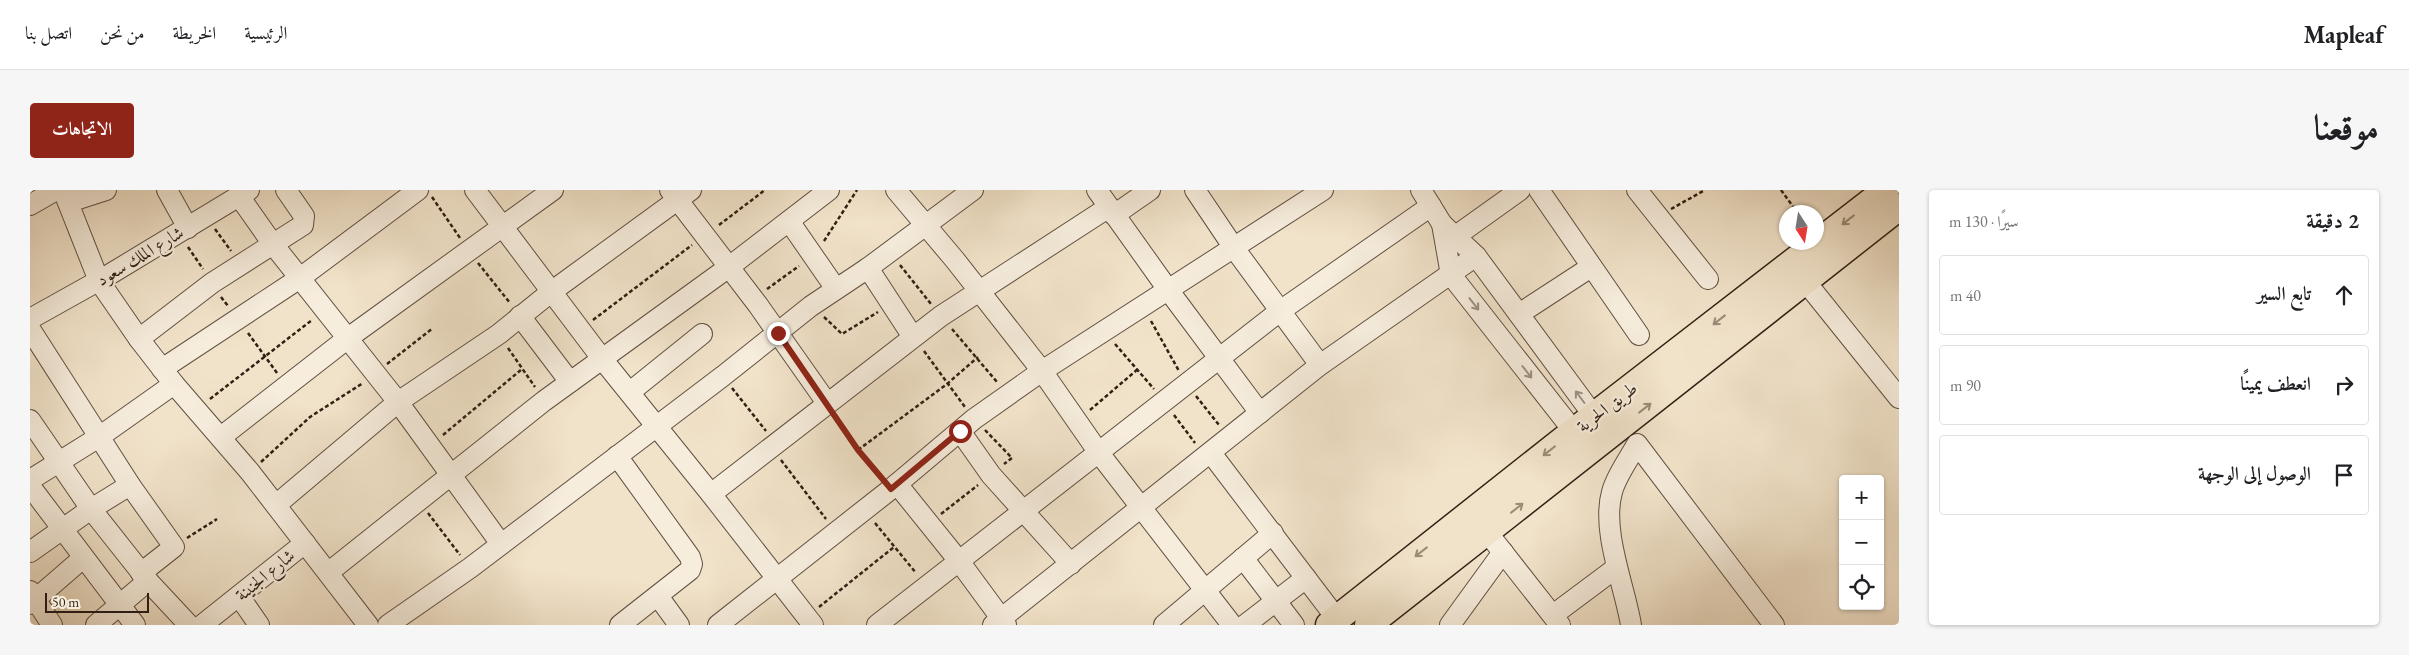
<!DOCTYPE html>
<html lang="ar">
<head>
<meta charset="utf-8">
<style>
	body { margin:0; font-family:"EB Garamond",Amiri,serif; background:#f6f6f6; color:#202124; direction:rtl }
	.controls { position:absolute; right:15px; bottom:15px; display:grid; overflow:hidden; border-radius:5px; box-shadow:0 1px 4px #0004 }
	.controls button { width:45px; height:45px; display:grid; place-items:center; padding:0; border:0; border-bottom:1px solid #e0e0e0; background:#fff; color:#202124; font:25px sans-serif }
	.compass { position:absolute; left:1749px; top:15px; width:45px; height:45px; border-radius:50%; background:#fff; box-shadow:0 1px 4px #0004; rotate:168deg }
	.scale { position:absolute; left:15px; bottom:12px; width:104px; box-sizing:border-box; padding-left:5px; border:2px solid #311f14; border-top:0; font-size:14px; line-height:18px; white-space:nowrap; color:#311f14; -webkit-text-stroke:4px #f6eddd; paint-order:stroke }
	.stop { position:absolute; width:15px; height:15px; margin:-11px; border:4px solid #8f2418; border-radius:50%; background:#fff }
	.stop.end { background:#8f2418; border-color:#fff; box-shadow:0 1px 5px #0008 }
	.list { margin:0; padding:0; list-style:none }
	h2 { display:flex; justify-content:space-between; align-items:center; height:65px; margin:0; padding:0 20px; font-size:21px }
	h2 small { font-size:16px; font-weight:400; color:#757577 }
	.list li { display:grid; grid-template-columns:32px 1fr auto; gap:15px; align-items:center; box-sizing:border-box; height:80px; margin:0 10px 10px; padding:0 10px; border:1px solid #e0e0e0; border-radius:5px }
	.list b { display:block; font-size:19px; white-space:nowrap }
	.list em { font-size:16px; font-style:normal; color:#757577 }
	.icon { flex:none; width:28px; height:28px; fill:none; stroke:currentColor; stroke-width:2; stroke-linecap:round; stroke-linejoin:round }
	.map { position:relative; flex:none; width:1869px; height:435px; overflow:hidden; direction:ltr; border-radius:5px }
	header { display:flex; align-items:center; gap:30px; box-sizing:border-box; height:70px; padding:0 25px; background:#fff; border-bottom:1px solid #e0e0e0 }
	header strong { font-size:24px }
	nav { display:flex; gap:28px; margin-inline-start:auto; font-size:18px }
	.intro { display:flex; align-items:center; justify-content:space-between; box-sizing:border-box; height:120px; padding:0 30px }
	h1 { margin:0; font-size:35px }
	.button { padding:12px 22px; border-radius:5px; background:#8f2418; color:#fff; font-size:18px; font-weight:700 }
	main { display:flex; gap:30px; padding:0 30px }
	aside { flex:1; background:#fff; border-radius:5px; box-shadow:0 1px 4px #0004 }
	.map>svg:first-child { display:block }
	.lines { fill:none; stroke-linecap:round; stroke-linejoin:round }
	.minor-casing { stroke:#615042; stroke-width:22 }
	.major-casing { stroke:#311f14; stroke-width:29 }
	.path { stroke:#311f14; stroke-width:2.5; stroke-dasharray:4 2.5; stroke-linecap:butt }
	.minor { stroke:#f6eddd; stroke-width:20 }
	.major { stroke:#f1e3ca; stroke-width:26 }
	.oneway { stroke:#9b8b78 }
	.oneway2 { stroke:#9d9083 }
	.route { stroke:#8f2418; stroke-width:6 }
	.labels { text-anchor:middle; stroke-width:4.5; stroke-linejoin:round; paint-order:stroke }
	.street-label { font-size:18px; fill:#311f14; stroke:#f6eddd }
</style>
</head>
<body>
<header>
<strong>Mapleaf</strong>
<nav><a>الرئيسية</a><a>الخريطة</a><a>من نحن</a><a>اتصل بنا</a></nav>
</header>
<div class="intro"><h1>موقعنا</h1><a class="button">الاتجاهات</a></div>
<main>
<aside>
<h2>2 دقيقة<small>سيرًا · 130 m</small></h2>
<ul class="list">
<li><svg class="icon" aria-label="ahead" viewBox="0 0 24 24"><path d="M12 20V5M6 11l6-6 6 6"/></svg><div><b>تابع السير</b></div><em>40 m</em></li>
<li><svg class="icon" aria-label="right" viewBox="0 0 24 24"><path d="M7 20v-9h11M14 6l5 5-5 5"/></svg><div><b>انعطف يمينًا</b></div><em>90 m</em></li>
<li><svg class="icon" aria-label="arrive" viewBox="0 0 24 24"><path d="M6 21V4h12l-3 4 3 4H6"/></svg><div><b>الوصول إلى الوجهة</b></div></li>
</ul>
</aside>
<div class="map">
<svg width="1869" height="435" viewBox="0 0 1869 435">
	<rect width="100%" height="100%" fill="#f1e3ca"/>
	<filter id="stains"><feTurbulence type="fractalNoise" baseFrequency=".004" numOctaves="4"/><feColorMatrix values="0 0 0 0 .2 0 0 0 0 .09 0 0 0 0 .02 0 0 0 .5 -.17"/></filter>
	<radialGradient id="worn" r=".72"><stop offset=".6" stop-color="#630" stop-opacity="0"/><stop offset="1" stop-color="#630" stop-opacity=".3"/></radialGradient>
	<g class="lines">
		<defs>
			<g id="minor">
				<polyline points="33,0 69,91 109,149 144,194 220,282 338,435"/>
				<polyline points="137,0 158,38"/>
				<polyline points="445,0 573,170 681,304 783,435"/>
				<polyline points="640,0 728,115 797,213"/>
				<polyline points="866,0 925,70 1012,181 1069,263 1202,435"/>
				<polyline points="1067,0 1139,101 1230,223"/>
				<polyline points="1165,0 1204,58 1290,175"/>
				<polyline points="1391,0 1412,34 1446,66 1572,237"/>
				<polyline points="1509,0 1609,145"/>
				<polyline points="1607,0 1678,89"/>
				<polyline points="209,6 242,53 368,212 471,354"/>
				<polyline points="39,12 76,0"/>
				<polyline points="0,15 26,0"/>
				<polyline points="1084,25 1120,0"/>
				<polyline points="759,31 806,99"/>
				<polyline points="1412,34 1421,85 1553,253"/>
				<polyline points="1416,53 1490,0"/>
				<polyline points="838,78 883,147"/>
				<polyline points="1775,91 1869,208"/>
				<polyline points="1489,124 1561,77"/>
				<polyline points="490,126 540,192"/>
				<polyline points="0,129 77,86 219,0"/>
				<polyline points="0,139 100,295 144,357 111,383"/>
				<polyline points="109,149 182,93 273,35 274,26 256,0"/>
				<polyline points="132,179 270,88 388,0"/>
				<polyline points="600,202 672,144"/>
				<polyline points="0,230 61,319 118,391 159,435"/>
				<polyline points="930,241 961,285 1041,374"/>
				<polyline points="191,247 318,148 523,0"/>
				<polyline points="1181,263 1307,429"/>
				<polyline points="587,266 660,367 662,374 660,380 590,435"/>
				<polyline points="0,290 69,247 144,194"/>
				<polyline points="867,294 929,371 976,435"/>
				<polyline points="0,296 105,435"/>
				<polyline points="681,304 911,126 1079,17"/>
				<polyline points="246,315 368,212 469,144 521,102 661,0"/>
				<polyline points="1457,342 1530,435"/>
				<polyline points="0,362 61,319 100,295"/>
				<polyline points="1213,368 1264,435"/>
				<polyline points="299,382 514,211 699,77 799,0"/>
				<polyline points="0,401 22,435"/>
				<polyline points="209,406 229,435"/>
				<polyline points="628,406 649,435"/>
				<polyline points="0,414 53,368"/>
				<polyline points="1523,425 1586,378"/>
				<polyline points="66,435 118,391"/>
				<polyline points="172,435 275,353"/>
				<polyline points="358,435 440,378 693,186 781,116 838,78 943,0"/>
				<polyline points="688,435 861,299 944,229 1012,181 1293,0"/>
				<polyline points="847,435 1250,121 1401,16"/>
				<polyline points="963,435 1290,175 1446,66"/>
				<polyline points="1134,435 1243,343"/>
				<polyline points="1215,435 1276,388"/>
				<polyline points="1420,435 1473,362"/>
				<path d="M1601,435C1595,397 1571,341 1582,302C1586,286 1599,269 1607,254L1744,435"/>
			</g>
			<g id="major">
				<polyline points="1299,435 1543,242 1856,0"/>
				<polyline points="1338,435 1869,17"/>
			</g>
		</defs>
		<use href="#minor" class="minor-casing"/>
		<use href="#major" class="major-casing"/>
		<g class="path">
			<polyline points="1751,0 1767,22"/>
			<polyline points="402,7 430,48"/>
			<polyline points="1641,19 1675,0"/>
			<polyline points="689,35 735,0"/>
			<polyline points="185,39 201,61"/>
			<polyline points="794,51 827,0"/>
			<polyline points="158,57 173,79"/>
			<polyline points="448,73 480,113"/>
			<polyline points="870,75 901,114"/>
			<polyline points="737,99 769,76"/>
			<polyline points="191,107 198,116"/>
			<polyline points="794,127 812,144 848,122"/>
			<polyline points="563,130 662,55"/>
			<polyline points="1121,131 1149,181"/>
			<polyline points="922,139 967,192"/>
			<polyline points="218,143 247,183"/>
			<polyline points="1085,154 1124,199"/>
			<polyline points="478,158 505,197"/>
			<polyline points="894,161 935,217"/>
			<polyline points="357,174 403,138"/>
			<polyline points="702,198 736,241"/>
			<polyline points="1166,206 1189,235"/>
			<polyline points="180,209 282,130"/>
			<polyline points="1060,220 1108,179"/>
			<polyline points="1144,225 1165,253"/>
			<polyline points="806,227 828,260 850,287"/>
			<polyline points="955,240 982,268 974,274"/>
			<polyline points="413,245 492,179"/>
			<polyline points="828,260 917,194 948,167"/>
			<polyline points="751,270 796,329"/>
			<polyline points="231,272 280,227 333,193"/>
			<polyline points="398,323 430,365"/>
			<polyline points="911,324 948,295"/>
			<polyline points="845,333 886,383"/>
			<polyline points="157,348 187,329"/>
			<polyline points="789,417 864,357"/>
		</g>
		<use href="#minor" class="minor"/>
		<use href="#major" class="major"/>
	</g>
	<defs><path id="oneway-shaft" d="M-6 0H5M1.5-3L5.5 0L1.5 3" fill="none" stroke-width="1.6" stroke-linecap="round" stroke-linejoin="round" transform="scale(1.25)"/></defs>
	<g class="oneway">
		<use href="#oneway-shaft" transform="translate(1818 30) rotate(142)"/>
		<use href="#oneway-shaft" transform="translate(1689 130) rotate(142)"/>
		<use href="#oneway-shaft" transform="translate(1615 218) rotate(-38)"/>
		<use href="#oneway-shaft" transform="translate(1519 261) rotate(142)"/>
		<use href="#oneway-shaft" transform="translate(1487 318) rotate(-38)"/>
		<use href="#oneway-shaft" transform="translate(1391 362) rotate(142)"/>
	</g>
	<g class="oneway2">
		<use href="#oneway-shaft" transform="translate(1444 114) rotate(52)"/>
		<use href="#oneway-shaft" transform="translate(1497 182) rotate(52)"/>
		<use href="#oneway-shaft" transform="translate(1550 207) rotate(-127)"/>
	</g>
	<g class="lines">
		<polyline class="route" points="748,143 828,260 861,299 930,241"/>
	</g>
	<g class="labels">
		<g class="street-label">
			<text transform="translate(110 66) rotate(-31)" y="6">شارع الملك سعود</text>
			<text transform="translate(1577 217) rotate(-37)" y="6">طريق الحرية</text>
			<text transform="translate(235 385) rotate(-39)" y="6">شارع الجنينة</text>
		</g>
	</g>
	<rect width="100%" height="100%" filter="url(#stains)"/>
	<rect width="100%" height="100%" fill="url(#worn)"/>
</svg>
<div class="controls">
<button>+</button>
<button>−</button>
<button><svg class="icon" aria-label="locate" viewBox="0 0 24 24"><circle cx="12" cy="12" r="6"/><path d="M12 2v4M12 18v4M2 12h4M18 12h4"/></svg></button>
</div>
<svg class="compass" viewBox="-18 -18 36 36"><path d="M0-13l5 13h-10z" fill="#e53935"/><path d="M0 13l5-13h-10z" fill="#757577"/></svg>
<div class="scale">50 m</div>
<div class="stop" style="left:930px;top:241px"></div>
<div class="stop end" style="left:748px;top:143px"></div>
</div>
</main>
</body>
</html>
